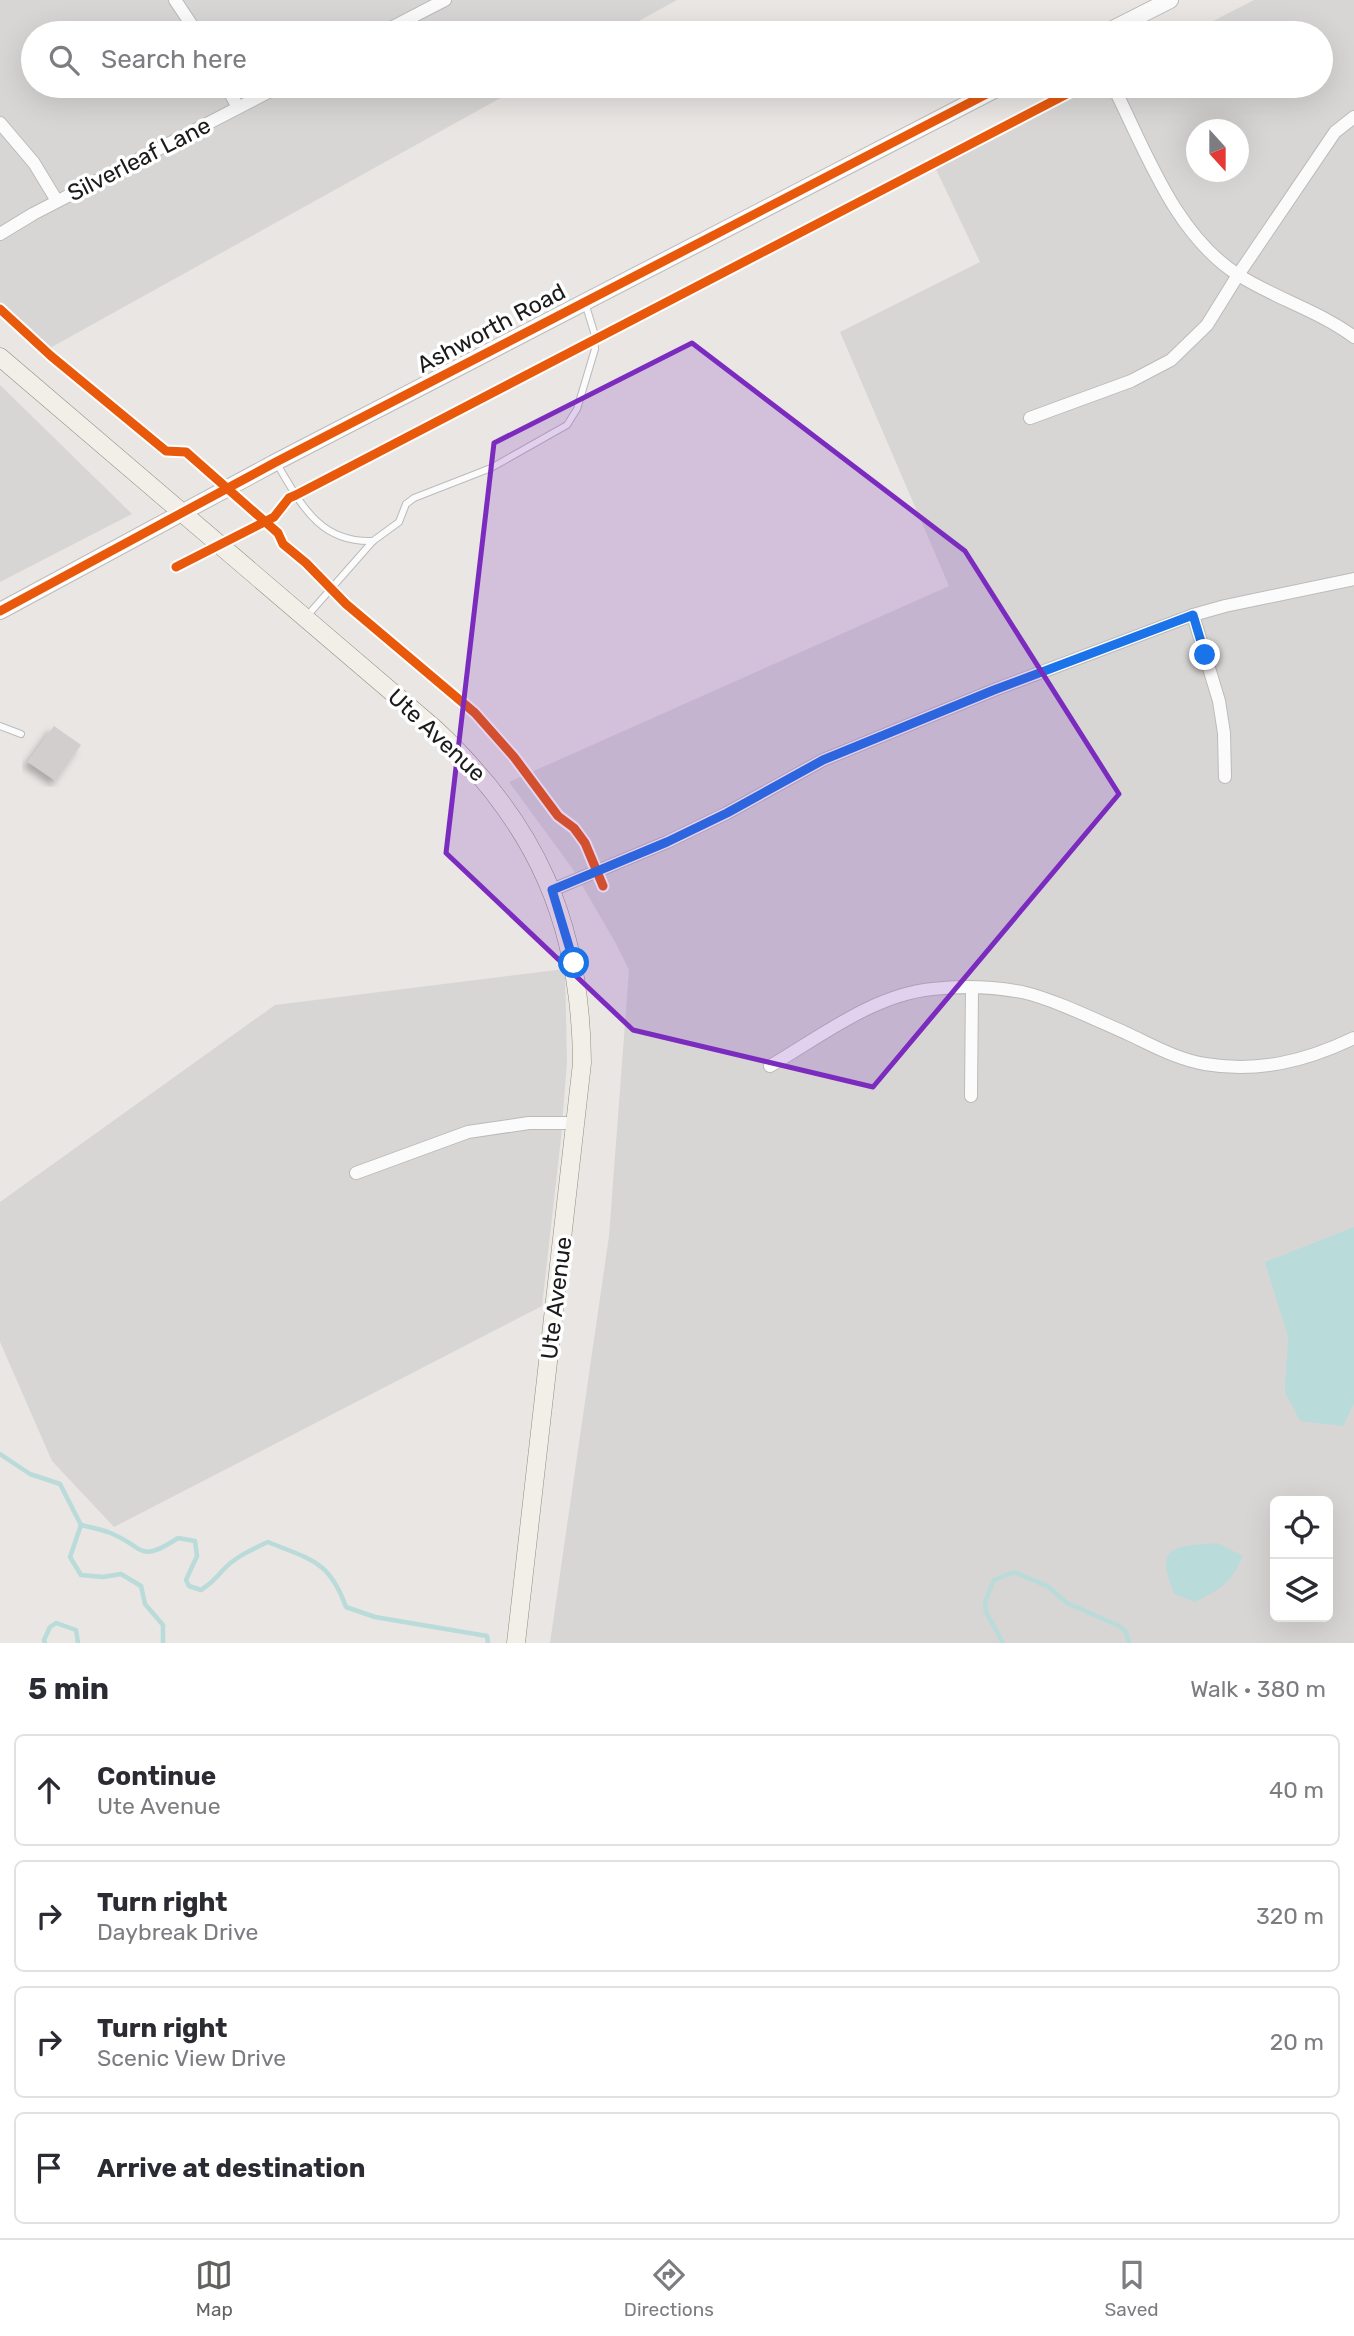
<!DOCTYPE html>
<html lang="en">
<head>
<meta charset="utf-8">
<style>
	body { margin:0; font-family:Rubik,sans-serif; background:#f7f7f7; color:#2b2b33 }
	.controls { position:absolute; right:21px; bottom:21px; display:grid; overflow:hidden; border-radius:10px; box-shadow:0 7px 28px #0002 }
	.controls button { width:63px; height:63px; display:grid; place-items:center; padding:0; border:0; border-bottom:2px solid #e1e1e2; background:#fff; color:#2b2b33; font:35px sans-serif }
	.compass { position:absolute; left:1186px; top:119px; width:63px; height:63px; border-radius:50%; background:#fff; box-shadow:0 7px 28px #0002; rotate:159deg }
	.stop { position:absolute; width:21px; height:21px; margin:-16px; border:5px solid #1a73e8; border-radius:50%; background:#fff }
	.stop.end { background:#1a73e8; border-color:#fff; box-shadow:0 2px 7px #0008 }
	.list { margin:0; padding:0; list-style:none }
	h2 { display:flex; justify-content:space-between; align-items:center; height:91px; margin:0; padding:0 28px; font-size:30px }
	h2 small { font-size:23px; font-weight:400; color:#7c7c81 }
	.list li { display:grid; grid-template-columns:46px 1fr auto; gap:21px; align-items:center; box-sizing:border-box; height:112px; margin:0 14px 14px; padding:0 14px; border:2px solid #e1e1e2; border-radius:10px }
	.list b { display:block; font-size:26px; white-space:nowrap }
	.list p { margin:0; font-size:23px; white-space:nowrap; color:#7c7c81 }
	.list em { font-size:23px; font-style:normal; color:#7c7c81 }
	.icon { flex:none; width:38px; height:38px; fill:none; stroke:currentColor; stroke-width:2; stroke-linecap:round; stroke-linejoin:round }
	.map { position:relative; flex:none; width:1354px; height:1643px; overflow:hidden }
	.search { position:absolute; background:#fff; box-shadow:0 7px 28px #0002; left:21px; right:21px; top:21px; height:77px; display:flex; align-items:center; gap:18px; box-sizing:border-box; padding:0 24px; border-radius:38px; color:#7c7c81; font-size:26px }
	.sheet { height:595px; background:#fff }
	nav { display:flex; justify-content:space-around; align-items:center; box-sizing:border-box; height:98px; border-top:2px solid #e1e1e2; background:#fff; font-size:19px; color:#7c7c81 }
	nav a { display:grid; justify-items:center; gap:4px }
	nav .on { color:#636261 }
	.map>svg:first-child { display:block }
	.residential { fill:#d8d6d5; fill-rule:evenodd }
	.water { fill:#b9dbd9 }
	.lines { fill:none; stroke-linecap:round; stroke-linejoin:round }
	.stream { stroke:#b9dbd9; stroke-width:4.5 }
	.building { fill:#d1cecd; filter:url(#shadow) }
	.service-casing { stroke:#bcbbba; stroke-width:8 }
	.minor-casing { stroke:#bcbbba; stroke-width:14 }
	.tertiary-casing { stroke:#bcbbba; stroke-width:18 }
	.secondary-casing { stroke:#918d7e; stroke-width:19 }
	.service { stroke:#fcfbfb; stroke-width:6 }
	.minor { stroke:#fcfbfb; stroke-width:12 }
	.tertiary { stroke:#fcfbfb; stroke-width:16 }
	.secondary { stroke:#f2efe9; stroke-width:18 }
	.cycleway-casing { stroke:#fff; stroke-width:13 }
	.cycleway { stroke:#e8590c; stroke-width:9 }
	.route { stroke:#1a73e8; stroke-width:9 }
	.marked { fill:#7b2cbf; fill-opacity:0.2; stroke:#7b2cbf; stroke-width:5; stroke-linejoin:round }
	.labels { text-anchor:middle; stroke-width:7; stroke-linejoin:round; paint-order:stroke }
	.street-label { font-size:23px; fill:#1b1b1b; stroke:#fff }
</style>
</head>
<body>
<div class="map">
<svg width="1354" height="1643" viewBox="0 0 1354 1643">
	<defs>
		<filter id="shadow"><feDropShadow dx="-5" dy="5" stdDeviation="3.5" flood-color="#0004"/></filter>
	</defs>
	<rect width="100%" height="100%" fill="#e9e6e4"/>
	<g class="residential">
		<polygon points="0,0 677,0 617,33 33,33 33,86 522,86 50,348 0,302"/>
		<path d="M1254,0H1354V1643H550L609,1236L629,970L615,942L572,868L509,782L949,586L840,332L980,262L934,165L1088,86H1321V33H1190ZM1196,130H1238V172H1196ZM1275,1501H1328V1617H1275Z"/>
		<polygon points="0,385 132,514 0,582"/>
		<polygon points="565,969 567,1062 561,1138 542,1306 114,1527 52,1461 0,1342 0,1202 275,1005"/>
	</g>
	<g class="water">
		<polygon points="1354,1227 1354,1404 1343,1426 1300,1421 1285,1392 1288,1337 1265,1262"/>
		<path d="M1217,1543L1243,1556C1231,1583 1221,1589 1195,1602L1174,1594C1171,1585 1167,1575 1166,1566C1164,1541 1201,1546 1217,1543Z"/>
	</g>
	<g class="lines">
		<g class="stream">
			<path d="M0,1454L30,1474L60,1484L81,1525C90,1527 99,1529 108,1532C145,1546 137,1565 178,1538L195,1541L197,1556L186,1580L189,1586L201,1590C215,1581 214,1579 225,1568C237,1556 253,1549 268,1542C311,1560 329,1560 346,1607L375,1617L487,1636L488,1643"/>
			<polyline points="81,1525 70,1557 81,1575 103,1577 121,1574 141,1586 145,1604 163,1625 163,1643"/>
			<polyline points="45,1643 44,1640 50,1627 56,1623 76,1630 78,1643"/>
			<polyline points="1003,1643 986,1612 985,1602 994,1580 1014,1572 1047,1586 1067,1603 1119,1626 1126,1632 1129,1643"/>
		</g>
	</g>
	<polygon class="building" points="54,726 81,745 56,781 28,762"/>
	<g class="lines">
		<defs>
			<g id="service">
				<path d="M277,464C301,504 319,543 373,541"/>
				<polyline points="307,616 373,541 399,522 406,504 414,498 491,468 567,425 577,409 595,349 594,332 585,303"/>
				<polyline points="0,726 21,734"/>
			</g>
			<g id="minor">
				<polyline points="175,0 197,33"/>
				<polyline points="381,33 445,0"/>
				<polyline points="226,86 238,107"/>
				<path d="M1113,86C1146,151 1175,236 1240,276C1277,299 1319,311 1354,337"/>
				<polyline points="0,123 34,163 57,201"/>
				<polyline points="0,234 33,214 280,86"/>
				<polyline points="1030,418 1131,381 1171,360 1207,325 1238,275 1335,132 1354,117"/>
				<polyline points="1193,615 1219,701 1224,733 1225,777"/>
				<polyline points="552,890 667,842 727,813 823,760 994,690 1193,615 1225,606 1354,579"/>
				<path d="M770,1066C820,1037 873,995 932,989C960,986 994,987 1022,992C1053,999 1096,1020 1126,1033C1152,1045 1176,1059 1205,1064C1258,1073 1306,1061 1354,1038"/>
				<polyline points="971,1096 972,988"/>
				<polyline points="356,1173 468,1132 529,1123 576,1123"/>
			</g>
			<g id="tertiary">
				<polyline points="1105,33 1170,0"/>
				<polyline points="0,611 276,462 1002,86"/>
			</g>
			<path id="secondary" d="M0,357L434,728C536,823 581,923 582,1063L516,1643"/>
		</defs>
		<use href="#service" class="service-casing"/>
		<use href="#minor" class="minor-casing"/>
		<use href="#tertiary" class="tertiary-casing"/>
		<use href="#secondary" class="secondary-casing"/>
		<use href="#service" class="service"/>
		<use href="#minor" class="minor"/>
		<use href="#tertiary" class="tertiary"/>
		<use href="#secondary" class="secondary"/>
		<defs>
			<g id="cycleway">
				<polyline points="0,309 51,356 166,451 186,452 278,533 283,544 306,563 346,604 475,713 514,757 558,816 574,828 585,843 603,886"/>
				<polyline points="176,567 274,517 289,498 296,495 1082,86"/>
				<polyline points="0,611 276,462 1002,86"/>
			</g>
		</defs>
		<use href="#cycleway" class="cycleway-casing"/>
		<use href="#cycleway" class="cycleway"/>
	</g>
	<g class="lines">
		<polyline class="route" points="574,963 552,890 667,842 727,813 823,760 994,690 1193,615 1205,655"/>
	</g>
	<path class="marked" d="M692,343L965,551L1119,794L873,1087L633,1030L446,853L494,443Z"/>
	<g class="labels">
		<g class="street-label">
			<text transform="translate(139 159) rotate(-27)" y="8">Silverleaf Lane</text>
			<text transform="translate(491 328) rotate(-28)" y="8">Ashworth Road</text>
			<text transform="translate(437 735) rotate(43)" y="8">Ute Avenue</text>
			<text transform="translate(556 1298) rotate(-83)" y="8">Ute Avenue</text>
		</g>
	</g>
</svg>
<div class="controls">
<button><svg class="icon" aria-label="locate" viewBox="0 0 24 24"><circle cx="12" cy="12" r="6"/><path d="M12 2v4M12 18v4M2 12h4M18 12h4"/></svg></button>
<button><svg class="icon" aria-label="layers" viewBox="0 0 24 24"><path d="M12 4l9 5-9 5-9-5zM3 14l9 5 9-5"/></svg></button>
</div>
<svg class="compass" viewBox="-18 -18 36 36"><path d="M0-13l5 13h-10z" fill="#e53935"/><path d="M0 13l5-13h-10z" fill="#7c7c81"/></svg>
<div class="stop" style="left:574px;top:963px"></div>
<div class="stop end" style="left:1205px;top:655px"></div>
<div class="search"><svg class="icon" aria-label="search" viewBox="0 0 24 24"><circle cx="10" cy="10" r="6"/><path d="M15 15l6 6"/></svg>Search here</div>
</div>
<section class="sheet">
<h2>5 min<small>Walk · 380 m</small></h2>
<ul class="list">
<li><svg class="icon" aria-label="ahead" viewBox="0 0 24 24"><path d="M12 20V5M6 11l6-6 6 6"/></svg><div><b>Continue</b><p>Ute Avenue</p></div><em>40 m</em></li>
<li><svg class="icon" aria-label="right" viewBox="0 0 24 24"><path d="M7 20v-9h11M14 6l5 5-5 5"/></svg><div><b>Turn right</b><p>Daybreak Drive</p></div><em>320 m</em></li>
<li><svg class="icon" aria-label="right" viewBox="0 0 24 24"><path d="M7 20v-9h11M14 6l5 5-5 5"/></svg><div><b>Turn right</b><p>Scenic View Drive</p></div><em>20 m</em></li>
<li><svg class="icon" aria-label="arrive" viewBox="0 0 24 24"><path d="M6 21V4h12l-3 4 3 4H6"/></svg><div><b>Arrive at destination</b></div></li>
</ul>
</section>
<nav>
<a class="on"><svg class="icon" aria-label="map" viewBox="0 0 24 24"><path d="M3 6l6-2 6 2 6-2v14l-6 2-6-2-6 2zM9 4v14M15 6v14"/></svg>Map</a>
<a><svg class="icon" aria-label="directions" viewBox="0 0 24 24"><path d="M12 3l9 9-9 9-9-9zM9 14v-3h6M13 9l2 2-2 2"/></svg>Directions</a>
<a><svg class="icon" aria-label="saved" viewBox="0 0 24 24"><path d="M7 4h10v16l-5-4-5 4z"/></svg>Saved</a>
</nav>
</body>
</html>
